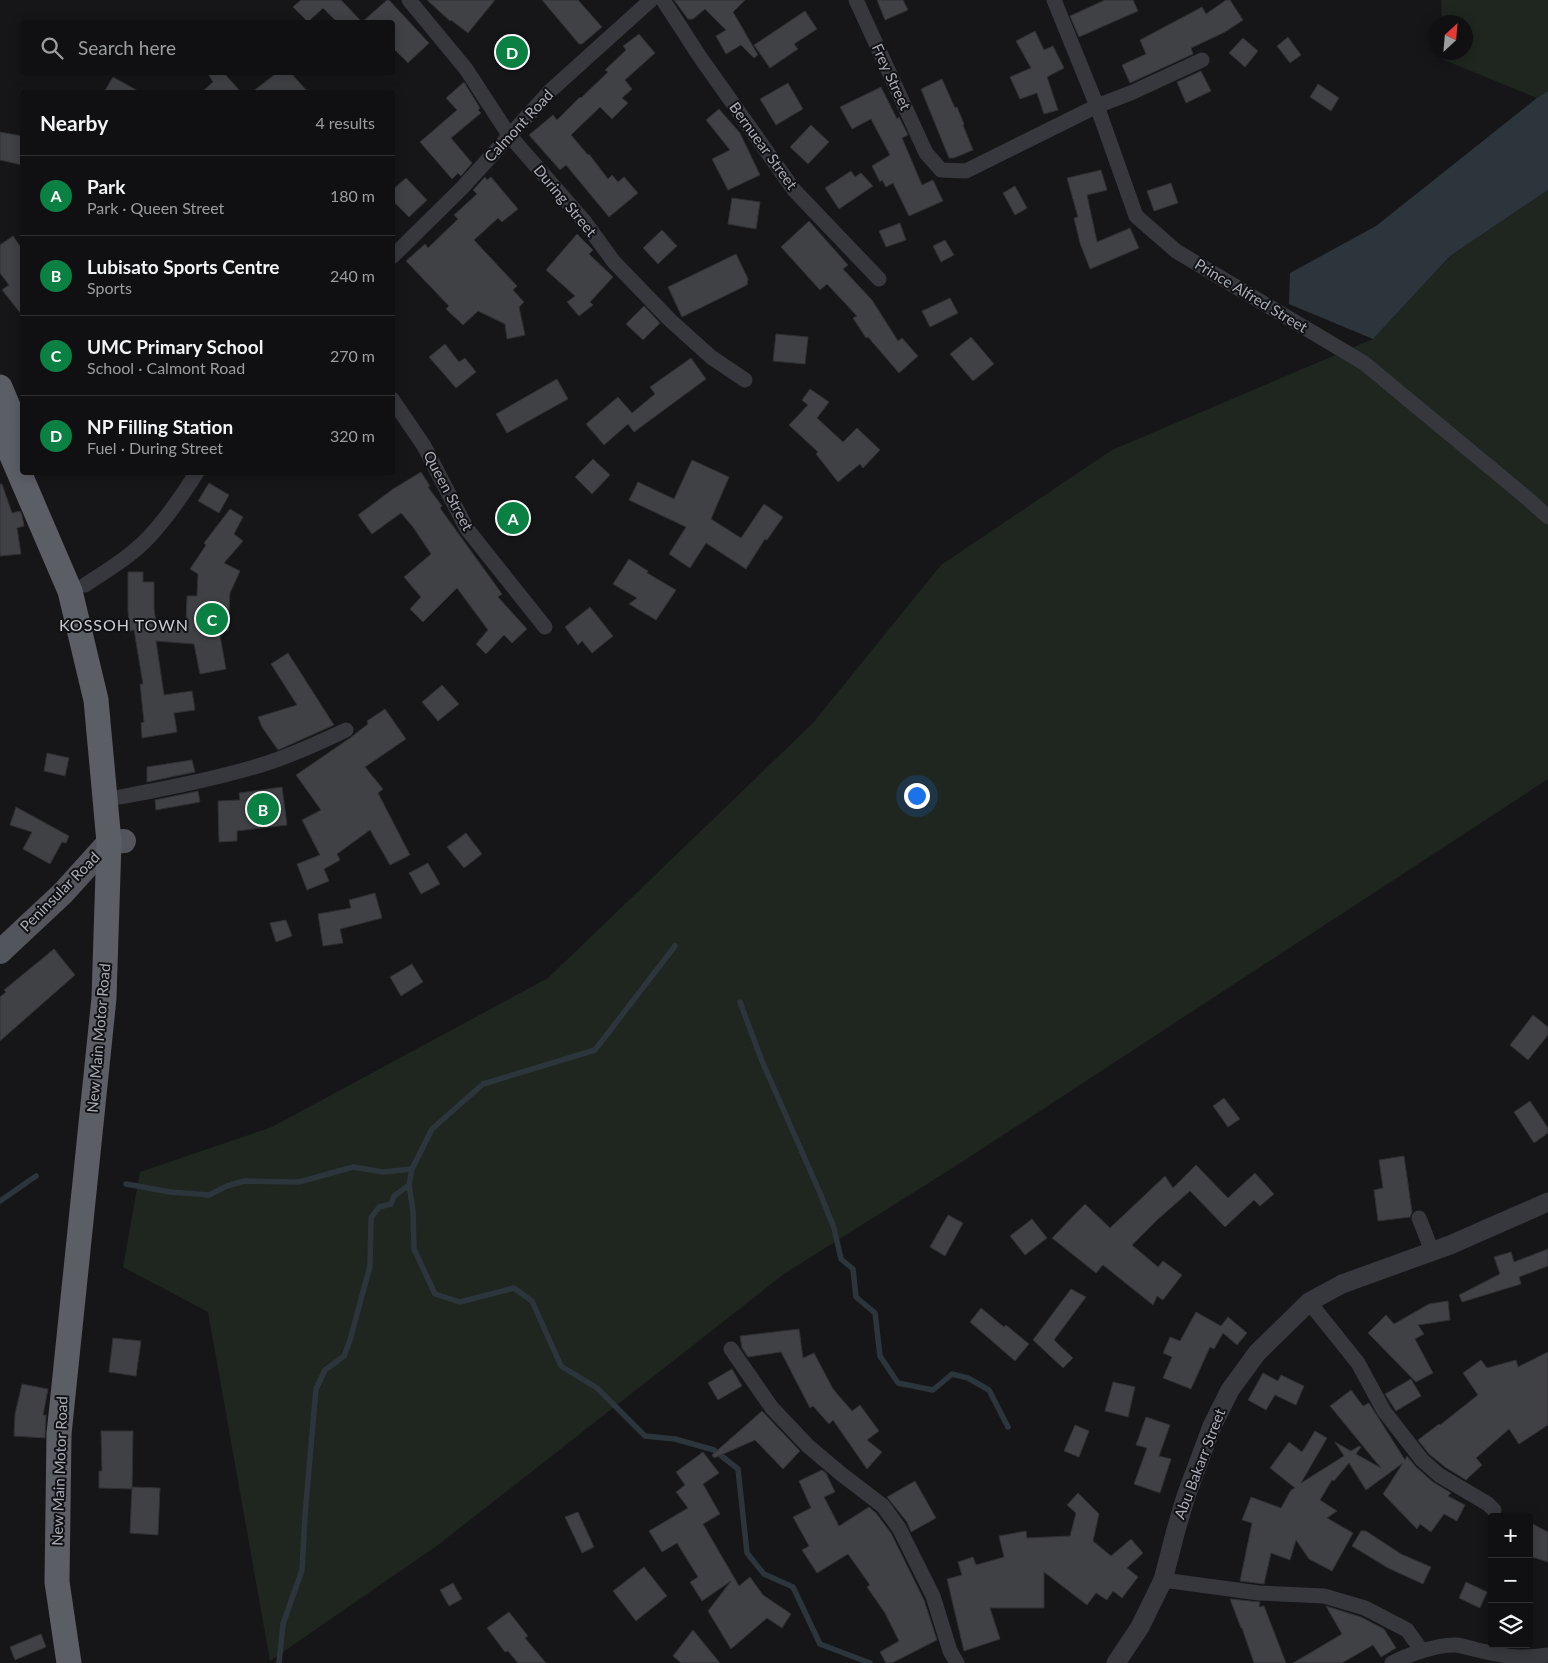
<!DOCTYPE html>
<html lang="en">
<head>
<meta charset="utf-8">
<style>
	body { margin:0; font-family:Lato,sans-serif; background:#1e1e20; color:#f1f3f6 }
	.controls { position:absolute; right:15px; bottom:15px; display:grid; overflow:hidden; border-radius:5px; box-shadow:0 2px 12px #0003 }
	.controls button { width:45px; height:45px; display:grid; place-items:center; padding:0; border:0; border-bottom:1px solid #303032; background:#101012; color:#f1f3f6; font:25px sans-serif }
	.compass { position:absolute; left:1428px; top:15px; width:45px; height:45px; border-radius:50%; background:#101012; box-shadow:0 2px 12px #0003; rotate:26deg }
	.you { position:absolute; left:916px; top:795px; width:18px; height:18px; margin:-12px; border:4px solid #fff; border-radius:50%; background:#1a73e8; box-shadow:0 0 0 8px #1a73e833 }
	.badge { display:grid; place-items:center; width:32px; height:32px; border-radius:50%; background:#0b8043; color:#fff; font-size:16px; font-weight:700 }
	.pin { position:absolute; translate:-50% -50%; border:2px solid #fff; box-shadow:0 1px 5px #0006 }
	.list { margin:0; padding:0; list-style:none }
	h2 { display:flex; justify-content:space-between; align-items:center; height:65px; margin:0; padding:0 20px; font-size:21px }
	h2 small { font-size:16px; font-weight:400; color:#9c9d9f }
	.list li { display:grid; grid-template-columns:32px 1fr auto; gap:15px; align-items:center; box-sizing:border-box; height:80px; padding:0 20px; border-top:1px solid #303032 }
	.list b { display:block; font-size:19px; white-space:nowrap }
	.list p { margin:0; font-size:16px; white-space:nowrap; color:#9c9d9f }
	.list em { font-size:16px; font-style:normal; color:#9c9d9f }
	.icon { flex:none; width:28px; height:28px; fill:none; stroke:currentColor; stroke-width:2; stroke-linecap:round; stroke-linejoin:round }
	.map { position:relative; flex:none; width:1548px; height:1663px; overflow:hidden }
	.search { position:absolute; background:#101012; box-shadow:0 2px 12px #0003; left:20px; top:20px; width:375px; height:55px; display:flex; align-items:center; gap:12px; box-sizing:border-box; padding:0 18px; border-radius:5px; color:#9c9d9f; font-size:19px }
	.panel { position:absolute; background:#101012; box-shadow:0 2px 12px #0003; left:20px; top:90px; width:375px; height:385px; border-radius:5px }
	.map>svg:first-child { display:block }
	.green { fill:#1e261f }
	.water { fill:#2c353c }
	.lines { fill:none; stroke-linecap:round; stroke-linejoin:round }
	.stream { stroke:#2c353c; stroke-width:5.5 }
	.building { fill:#404145; stroke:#303034 }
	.minor { stroke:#37383d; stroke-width:15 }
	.tertiary { stroke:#37383d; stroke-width:19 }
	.primary { stroke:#53555c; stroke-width:24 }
	.trunk { stroke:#5b5e65; stroke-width:25 }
	.labels { text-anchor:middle; stroke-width:4; stroke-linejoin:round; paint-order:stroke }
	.street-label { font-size:15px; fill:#a8adb8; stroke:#111113 }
	.neighbourhood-label { font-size:16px; letter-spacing:1px; fill:#c9ccd4; stroke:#111113 }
</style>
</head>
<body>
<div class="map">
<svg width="1548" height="1663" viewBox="0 0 1548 1663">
	<rect width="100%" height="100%" fill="#161618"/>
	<g class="green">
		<polygon points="1441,0 1548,0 1548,91 1537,98 1442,59 1442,53 1466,52 1466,22 1442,22"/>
		<polygon points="1548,190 1548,779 965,1160 784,1274 438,1545 270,1661 208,1312 123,1267 140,1172 272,1127 548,978 813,723 941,565 1112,450 1373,339 1450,256"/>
	</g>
	<polygon class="water" points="1548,91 1548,190 1450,256 1373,339 1289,304 1290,273 1376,226 1537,98"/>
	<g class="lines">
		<g class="stream">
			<polyline points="740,1002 762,1061 820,1193 834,1228 841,1259 853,1269 856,1297 875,1313 880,1356 898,1383 933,1390 952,1374 968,1378 989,1390 1008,1427"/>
			<polyline points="126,1184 170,1192 209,1195 227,1186 244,1181 299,1182 353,1167 383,1172 412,1169 432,1129 483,1084 595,1050 675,946"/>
			<polyline points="409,1185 413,1211 414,1249 435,1294 460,1302 514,1288 532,1301 561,1366 597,1388 645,1436 675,1439 714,1450 738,1469 747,1553 764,1574 793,1587 820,1644 870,1663"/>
			<polyline points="0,1201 36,1176"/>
			<polyline points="279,1663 283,1624 302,1570 305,1515 316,1389 325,1370 344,1356 350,1340 370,1266 371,1218 379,1207 391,1204 394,1196 409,1185 412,1169"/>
		</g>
	</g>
	<g class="building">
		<polygon points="301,0 341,0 362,22 387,0 389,0 429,43 408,63 392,47 392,22 337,22 323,8 308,22 293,7"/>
		<polygon points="427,0 495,0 468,33 451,20 450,21"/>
		<polygon points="542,0 578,0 602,27 582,44 579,44"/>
		<polygon points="674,0 745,0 733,12 758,55 754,58 741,45 726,54 716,36 726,30 705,9 693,19 688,19"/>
		<polygon points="877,0 903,0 908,10 885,20"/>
		<polygon points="1105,0 1133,0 1138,11 1079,37 1070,16"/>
		<polygon points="1226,0 1230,0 1243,20 1225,32 1191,48 1193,54 1130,83 1122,65 1146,54 1140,40 1202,7 1206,14"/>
		<polygon points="805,11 817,29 794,44 798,49 770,68 754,45"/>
		<polygon points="1035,31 1044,50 1053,46 1064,68 1047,77 1058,110 1044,114 1037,93 1020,99 1010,77 1031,68 1016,41"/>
		<polygon points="639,34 655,53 625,80 632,89 622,98 628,103 612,119 600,107 571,135 588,155 589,154 608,179 612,175 618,182 624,177 638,193 609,217 566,165 560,170 529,135 553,115 557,120 580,97 581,98 608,72 605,70 626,50 623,46"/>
		<polygon points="1288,37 1301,55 1290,63 1277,46"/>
		<polygon points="1243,38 1258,51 1245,67 1229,53"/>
		<polygon points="1201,71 1211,91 1186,103 1177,82"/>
		<polygon points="207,72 223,72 241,92 202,92 213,82"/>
		<polygon points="278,72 290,72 308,92 252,92"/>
		<polygon points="113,77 140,92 104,92"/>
		<polygon points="942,79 955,108 957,107 964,124 963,125 973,150 954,158 949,158 921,89"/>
		<polygon points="464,82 480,108 478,110 481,113 451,138 472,163 461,176 458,173 452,179 420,142 457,110 446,98"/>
		<polygon points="788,83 803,109 776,125 760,99"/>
		<polygon points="1318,84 1339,98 1331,111 1310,97"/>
		<polygon points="881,87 897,119 899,117 908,135 902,138 922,185 933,180 943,201 909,216 893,183 886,187 882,180 880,182 872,166 890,155 871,119 852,129 840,107"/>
		<polygon points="719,109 740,133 760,175 728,190 712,159 730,150 706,120"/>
		<polygon points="811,125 829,142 808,164 790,147"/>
		<polygon points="0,132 22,136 22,165 0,160"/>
		<polygon points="1101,170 1107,190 1087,195 1097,242 1130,228 1139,248 1090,269 1080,243 1074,218 1078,217 1067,178"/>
		<polygon points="851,171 855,177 861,173 873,186 839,209 825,188"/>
		<polygon points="485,177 487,180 491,177 518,209 502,222 498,218 474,240 517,286 513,290 524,302 519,307 525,335 507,339 505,324 478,311 463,325 446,309 449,306 406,261 425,244 428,248 458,219 454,215 477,194 473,190"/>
		<polygon points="406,178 427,200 409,217 392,200 392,190"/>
		<polygon points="1171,183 1178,203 1154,211 1147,191"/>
		<polygon points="1015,186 1027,208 1015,215 1003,193"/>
		<polygon points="732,198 760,202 756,229 728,224"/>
		<polygon points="809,221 848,265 843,269 872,300 898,341 902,338 918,356 899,373 868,337 866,338 853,318 857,316 827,284 820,290 781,247"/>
		<polygon points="900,223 906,240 886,247 879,231"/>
		<polygon points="662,230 677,246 658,264 643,248"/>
		<polygon points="577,234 593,250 589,254 613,277 590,302 593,305 579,316 567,302 575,296 546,270"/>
		<polygon points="13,236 22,249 22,315 2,290 9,285 0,273 0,245"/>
		<polygon points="945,240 954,255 941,262 933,246"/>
		<polygon points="736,254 748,279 747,285 682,317 668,287"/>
		<polygon points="950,298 958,313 930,327 922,311"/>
		<polygon points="644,306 660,323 643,340 626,324"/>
		<polygon points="776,334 808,337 805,364 773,361"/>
		<polygon points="971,337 994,364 973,381 950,354"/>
		<polygon points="445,344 459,362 465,358 476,372 456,388 429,357"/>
		<polygon points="691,358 706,379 634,432 628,424 604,445 586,424 618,397 632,413 655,394 650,387"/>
		<polygon points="557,379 568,399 507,433 496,414"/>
		<polygon points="810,389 829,402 817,418 843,442 857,428 880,450 863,468 860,464 838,482 816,454 818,452 789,425 808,405 802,400"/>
		<polygon points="593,459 610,475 592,494 575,477"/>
		<polygon points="692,460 729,477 711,519 741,538 764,504 783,517 767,540 765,539 746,569 706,543 690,568 669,554 686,527 629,500 638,482 674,499"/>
		<polygon points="421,472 430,486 428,487 442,506 440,508 502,594 498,597 527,629 512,643 504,635 486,654 476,644 488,630 457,588 423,622 410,609 421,597 404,577 431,554 413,527 401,513 372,534 358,515 393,489"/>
		<polygon points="209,483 229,495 219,513 198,501"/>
		<polygon points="0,484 2,484 12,513 20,511 22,515 24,526 17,528 21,554 0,556"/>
		<polygon points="230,509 243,517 234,534 243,541 224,563 240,571 230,593 228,631 219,630 226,669 200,674 194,644 156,641 164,695 192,691 195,710 174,713 177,732 142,738 141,723 144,722 140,684 143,684 134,630 130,631 128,612 128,572 143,572 143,582 154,582 154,608 156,624 186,626 187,596 197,596 198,574 190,569 206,545 204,543"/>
		<polygon points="629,559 648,571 647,573 676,590 656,620 629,604 637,598 613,584"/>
		<polygon points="590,607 613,636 592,653 582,641 578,645 565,627"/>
		<polygon points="288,653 334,725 278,750 262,727 258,717 297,705 271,664"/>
		<polygon points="442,685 459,704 438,721 422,702"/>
		<polygon points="385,709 406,739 365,767 383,789 378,793 410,855 390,865 370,830 337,854 340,860 324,869 329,881 307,890 297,864 320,855 302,820 321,810 296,775 350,738 368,724 367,721"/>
		<polygon points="47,753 69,758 65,776 44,771"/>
		<polygon points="192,760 195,772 147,782 147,767"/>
		<polygon points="282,787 287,825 237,831 237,841 219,842 218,801 240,800 239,793"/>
		<polygon points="198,791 200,802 156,810 155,800"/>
		<polygon points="16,807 69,836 66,843 62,842 50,864 23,849 32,832 10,825"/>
		<polygon points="466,833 482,854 464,868 447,847"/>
		<polygon points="428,863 440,884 421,894 409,873"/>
		<polygon points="375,893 382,918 340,929 343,943 323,946 318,914 351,908 349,900"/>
		<polygon points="286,920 292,936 276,942 270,923"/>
		<polygon points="54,949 75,975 0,1041 0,997 6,992 4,990"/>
		<polygon points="412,964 423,982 401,996 390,977"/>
		<polygon points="1533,1015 1548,1027 1548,1035 1528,1060 1510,1045"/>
		<polygon points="1224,1098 1240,1119 1228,1127 1213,1106"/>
		<polygon points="1530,1101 1548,1128 1548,1133 1534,1143 1514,1112"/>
		<polygon points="1404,1156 1412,1212 1410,1217 1378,1221 1374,1190 1383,1188 1379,1160"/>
		<polygon points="1196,1165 1228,1198 1255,1173 1274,1194 1260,1206 1254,1200 1225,1227 1190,1191 1157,1220 1132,1245 1158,1267 1163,1261 1182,1275 1163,1300 1157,1296 1153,1305 1103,1265 1096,1273 1052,1238 1085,1204 1110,1228 1165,1176 1173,1188"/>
		<polygon points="948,1215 963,1223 945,1256 930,1247"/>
		<polygon points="1032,1219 1047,1238 1025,1255 1010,1236"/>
		<polygon points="1548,1249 1548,1266 1519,1277 1521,1284 1462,1302 1459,1295 1500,1274 1494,1257 1511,1252 1514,1262"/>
		<polygon points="1071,1289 1086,1297 1054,1340 1073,1358 1063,1368 1033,1340"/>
		<polygon points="1448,1301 1450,1320 1418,1325 1424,1334 1415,1339 1433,1373 1416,1382 1368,1333 1386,1315 1394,1324 1429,1304"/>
		<polygon points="981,1308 1004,1327 1006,1325 1029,1344 1015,1361 970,1322"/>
		<polygon points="1196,1312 1221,1326 1228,1317 1247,1333 1237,1345 1223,1333 1214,1349 1210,1347 1191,1389 1163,1378 1172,1357 1163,1353 1170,1337 1180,1341"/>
		<polygon points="799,1329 803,1358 814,1353 833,1389 852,1411 860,1405 879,1431 867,1440 882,1452 867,1469 833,1420 829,1424 813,1406 810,1408 781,1352 748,1357 742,1348 740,1336"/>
		<polygon points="113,1338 141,1341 136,1376 109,1372"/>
		<polygon points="1548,1352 1548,1425 1519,1444 1509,1429 1476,1458 1482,1465 1466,1480 1445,1467 1429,1454 1418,1440 1439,1424 1440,1425 1478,1395 1463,1373 1481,1360 1487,1368 1516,1360 1518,1367"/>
		<polygon points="732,1369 742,1386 718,1400 708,1383"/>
		<polygon points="1263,1373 1278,1381 1281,1375 1304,1386 1296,1405 1275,1395 1266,1410 1248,1400"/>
		<polygon points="1411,1379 1421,1396 1396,1411 1385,1394"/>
		<polygon points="1113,1382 1135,1387 1128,1417 1105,1411"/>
		<polygon points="22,1384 48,1389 43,1415 46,1415 45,1438 14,1436 15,1414"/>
		<polygon points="1351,1390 1363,1406 1369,1403 1405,1460 1407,1456 1416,1467 1433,1482 1451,1493 1448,1496 1465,1505 1457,1521 1444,1514 1431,1532 1420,1524 1417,1529 1383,1494 1403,1463 1366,1490 1349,1463 1334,1481 1332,1480 1320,1500 1337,1511 1327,1518 1353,1533 1332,1571 1309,1559 1296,1540 1290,1560 1271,1553 1264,1584 1240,1581 1252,1523 1242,1520 1251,1497 1281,1508 1291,1490 1295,1488 1270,1468 1289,1442 1302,1452 1315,1431 1327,1438 1301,1483 1344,1456 1335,1442 1351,1451 1359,1446 1361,1447 1356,1454 1381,1468 1330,1406"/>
		<polygon points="762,1411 800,1451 783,1469 755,1440 714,1458 712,1455"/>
		<polygon points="1146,1417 1170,1425 1159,1456 1171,1459 1160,1493 1134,1484 1147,1448 1136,1445"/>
		<polygon points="1075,1425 1089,1431 1079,1457 1064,1451"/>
		<polygon points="101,1431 133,1431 132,1489 99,1488 99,1471 102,1471"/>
		<polygon points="703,1452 719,1473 703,1484 720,1514 703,1524 739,1586 750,1577 763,1595 791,1614 782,1628 767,1618 731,1649 708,1611 731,1581 702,1601 690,1582 698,1577 677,1543 662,1552 649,1531 688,1508 676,1492 685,1485 676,1472"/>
		<polygon points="822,1470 826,1473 835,1492 824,1497 839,1526 869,1507 876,1513 891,1533 924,1600 937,1640 892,1663 886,1663 880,1652 899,1641 885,1613 867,1587 870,1585 848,1554 817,1573 802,1550 809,1546 793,1517 811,1508 799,1481"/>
		<polygon points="915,1481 936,1518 911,1532 907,1522 887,1497"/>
		<polygon points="132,1487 160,1488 158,1535 130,1533"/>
		<polygon points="1078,1493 1099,1514 1093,1541 1111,1556 1131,1539 1143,1553 1127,1568 1138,1577 1122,1598 1113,1591 1107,1600 1096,1593 1087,1605 1044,1572 1044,1608 990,1608 1000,1639 964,1651 947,1579 962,1575 958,1562 973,1557 976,1565 1004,1557 999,1536 1026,1531 1027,1538 1070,1536 1076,1513 1067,1505"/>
		<polygon points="578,1512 594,1547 582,1553 565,1517"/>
		<polygon points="1529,1522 1548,1532 1548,1562 1529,1556"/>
		<polygon points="1361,1531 1366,1531 1401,1554 1431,1567 1423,1584 1388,1568 1352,1546"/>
		<polygon points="644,1567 667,1596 636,1621 613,1591"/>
		<polygon points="1466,1582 1487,1592 1480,1608 1459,1598"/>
		<polygon points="453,1583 462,1599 449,1606 440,1590"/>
		<polygon points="1230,1599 1260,1602 1259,1607 1264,1606 1286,1663 1254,1663 1242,1628 1241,1628"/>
		<polygon points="1326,1606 1361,1617 1384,1629 1396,1648 1381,1657 1373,1645 1342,1663 1293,1663 1342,1634"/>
		<polygon points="509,1612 528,1636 525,1638 546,1663 518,1663 508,1651 505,1652 487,1628"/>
		<polygon points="693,1630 720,1663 681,1663 673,1656"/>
		<polygon points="41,1634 46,1647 15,1660 10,1647"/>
	</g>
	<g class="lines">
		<g class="minor">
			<polyline points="409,0 466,69 509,135 584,221 614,262 670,320 711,357 745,380"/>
			<polyline points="663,0 700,57 794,190 879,279"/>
			<polyline points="856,0 926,153 941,170 966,171 1097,106 1133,92 1202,60"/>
			<polyline points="1054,0 1097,106 1136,216 1176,251 1364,363 1527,498 1548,517"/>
			<polyline points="392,257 462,188 550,91 651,0"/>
			<polyline points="392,399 424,446 467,529 545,627"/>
			<path d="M85,585C107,570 130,557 148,538C167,518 182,496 197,472"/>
			<path d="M120,797C167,788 215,779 261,765C291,756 318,743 346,730"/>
			<polyline points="1419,1218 1432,1251"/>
			<polyline points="1309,1302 1358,1363 1384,1411 1422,1460 1439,1475 1488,1504 1494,1510"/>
			<polyline points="731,1349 772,1408 808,1446 840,1473 883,1506 899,1528 933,1596 950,1651 957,1663"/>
			<polyline points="1163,1580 1259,1593 1324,1596 1365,1608 1407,1630 1422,1651"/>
			<path d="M1392,1663C1407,1655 1438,1644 1456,1645C1464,1646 1474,1649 1482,1651C1508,1657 1522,1659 1548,1655"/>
		</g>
		<polyline class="tertiary" points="1116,1663 1140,1627 1163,1580 1176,1530 1186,1496 1212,1426 1230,1390 1257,1353 1309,1302 1342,1284 1450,1245 1548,1202"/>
		<polyline class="primary" points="0,952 63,893 109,842 124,841"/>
		<g class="trunk">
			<polyline points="0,387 22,439"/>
			<polyline points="0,428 70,591 96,700 109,842 104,998 59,1434 57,1582 69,1663"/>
		</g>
	</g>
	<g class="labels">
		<g class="street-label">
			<text transform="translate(891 77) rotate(65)" y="5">Frey Street</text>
			<text transform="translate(519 126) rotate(-47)" y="5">Calmont Road</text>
			<text transform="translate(763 146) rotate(54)" y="5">Bernuear Street</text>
			<text transform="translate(565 201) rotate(50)" y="5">During Street</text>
			<text transform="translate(1251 296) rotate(31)" y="5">Prince Alfred Street</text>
			<text transform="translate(448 491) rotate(62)" y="5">Queen Street</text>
			<text transform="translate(60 892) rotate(-45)" y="5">Peninsular Road</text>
			<text transform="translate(99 1038) rotate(-85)" y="5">New Main Motor Road</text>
			<text transform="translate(1200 1464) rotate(-69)" y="5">Abu Bakarr Street</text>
			<text transform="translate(60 1471) rotate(-88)" y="5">New Main Motor Road</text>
		</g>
		<g class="neighbourhood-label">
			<text x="124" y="631">KOSSOH TOWN</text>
		</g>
	</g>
</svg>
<div class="controls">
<button>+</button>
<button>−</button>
<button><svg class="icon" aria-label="layers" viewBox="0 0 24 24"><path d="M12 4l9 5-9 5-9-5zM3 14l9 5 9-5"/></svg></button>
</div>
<svg class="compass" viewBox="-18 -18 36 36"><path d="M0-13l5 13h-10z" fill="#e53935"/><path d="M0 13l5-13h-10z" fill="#9c9d9f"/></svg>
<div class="you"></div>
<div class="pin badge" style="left:513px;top:518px">A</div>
<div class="pin badge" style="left:263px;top:809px">B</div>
<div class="pin badge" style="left:212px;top:619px">C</div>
<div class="pin badge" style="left:512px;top:52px">D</div>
<div class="search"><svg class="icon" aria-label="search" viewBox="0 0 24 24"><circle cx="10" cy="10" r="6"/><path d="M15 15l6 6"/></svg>Search here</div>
<section class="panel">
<h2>Nearby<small>4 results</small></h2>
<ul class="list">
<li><span class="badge">A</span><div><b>Park</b><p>Park · Queen Street</p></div><em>180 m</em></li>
<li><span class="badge">B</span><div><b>Lubisato Sports Centre</b><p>Sports</p></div><em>240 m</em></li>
<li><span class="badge">C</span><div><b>UMC Primary School</b><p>School · Calmont Road</p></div><em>270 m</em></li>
<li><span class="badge">D</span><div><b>NP Filling Station</b><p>Fuel · During Street</p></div><em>320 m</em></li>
</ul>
</section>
</div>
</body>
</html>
